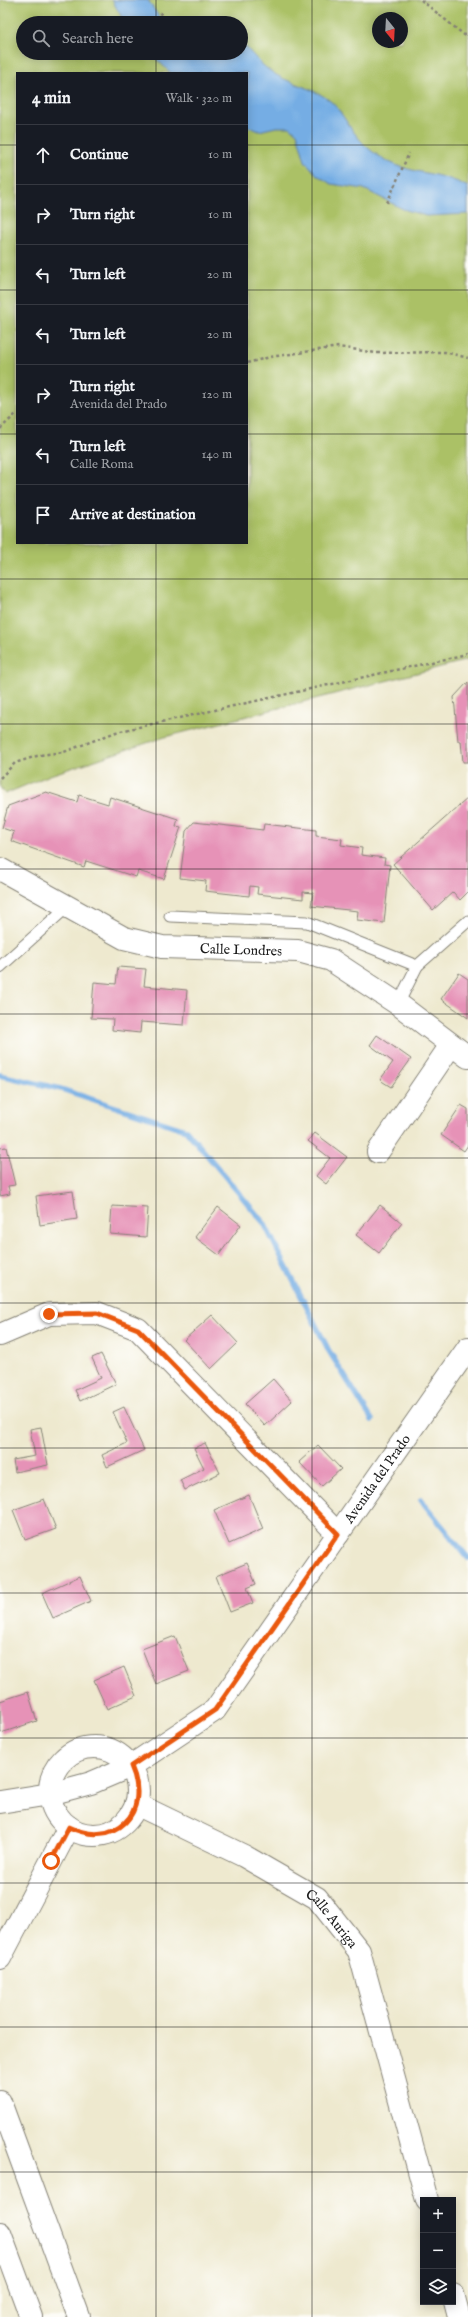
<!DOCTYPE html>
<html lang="en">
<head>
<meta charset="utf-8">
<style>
	body { margin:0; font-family:"IM FELL English",serif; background:#20242c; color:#f1f3f6 }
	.controls { position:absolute; right:12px; bottom:12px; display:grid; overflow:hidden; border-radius:0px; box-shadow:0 2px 10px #0003 }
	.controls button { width:36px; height:36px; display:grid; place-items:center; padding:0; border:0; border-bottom:1px solid #363941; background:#171b24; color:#f1f3f6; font:20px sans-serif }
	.compass { position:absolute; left:372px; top:12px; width:36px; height:36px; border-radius:50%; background:#171b24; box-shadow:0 2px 10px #0003; rotate:162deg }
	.stop { position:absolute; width:12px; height:12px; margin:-9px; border:3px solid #ea580c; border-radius:50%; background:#fff }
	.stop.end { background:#ea580c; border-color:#fff; box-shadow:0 1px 4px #0008 }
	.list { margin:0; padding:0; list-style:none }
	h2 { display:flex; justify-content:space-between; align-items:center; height:52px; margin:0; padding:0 16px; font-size:17px }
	h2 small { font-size:13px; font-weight:400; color:#9ea1a6 }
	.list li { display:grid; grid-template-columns:26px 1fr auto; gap:12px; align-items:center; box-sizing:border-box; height:60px; padding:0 16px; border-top:1px solid #363941 }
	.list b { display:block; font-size:15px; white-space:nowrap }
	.list p { margin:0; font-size:13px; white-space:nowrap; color:#9ea1a6 }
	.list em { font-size:13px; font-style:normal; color:#9ea1a6 }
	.icon { flex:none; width:22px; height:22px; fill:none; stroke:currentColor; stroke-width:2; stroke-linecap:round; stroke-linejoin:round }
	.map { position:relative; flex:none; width:468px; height:2317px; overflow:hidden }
	.search { position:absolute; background:#171b24; box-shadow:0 2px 10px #0003; left:16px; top:16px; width:232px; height:44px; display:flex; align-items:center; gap:10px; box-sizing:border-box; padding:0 14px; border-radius:22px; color:#9ea1a6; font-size:15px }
	.panel { position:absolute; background:#171b24; box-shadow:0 2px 10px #0003; left:16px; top:72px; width:232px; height:472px; border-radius:0px }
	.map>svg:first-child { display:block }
	.green { fill:#abc166; stroke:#646e41; fill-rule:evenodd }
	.water { fill:#75ade4; stroke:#486480 }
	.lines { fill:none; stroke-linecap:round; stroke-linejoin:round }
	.stream { stroke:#75ade4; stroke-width:5.5 }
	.building { fill:#e692b7 }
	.service-casing { stroke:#858276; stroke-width:13 }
	.minor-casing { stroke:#858276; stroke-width:24 }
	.tertiary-casing { stroke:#858276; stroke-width:24 }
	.path { stroke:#858276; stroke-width:2.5; stroke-dasharray:3 3; stroke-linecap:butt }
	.service { stroke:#fff; stroke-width:11 }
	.minor { stroke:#fff; stroke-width:22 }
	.tertiary { stroke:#fff; stroke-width:22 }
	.route { stroke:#ea580c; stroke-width:5 }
	.grid { fill:none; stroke:#1c1c1c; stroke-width:1; stroke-opacity:0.55 }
	.labels { text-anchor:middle; stroke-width:3.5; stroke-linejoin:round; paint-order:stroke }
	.street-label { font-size:14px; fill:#1c1c1c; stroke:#fdfcf7 }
</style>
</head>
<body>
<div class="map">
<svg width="468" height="2317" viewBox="0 0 468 2317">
	<rect width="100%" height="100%" fill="#fdfcf7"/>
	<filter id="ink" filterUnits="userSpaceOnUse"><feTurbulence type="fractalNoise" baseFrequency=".025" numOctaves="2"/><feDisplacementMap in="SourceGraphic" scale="8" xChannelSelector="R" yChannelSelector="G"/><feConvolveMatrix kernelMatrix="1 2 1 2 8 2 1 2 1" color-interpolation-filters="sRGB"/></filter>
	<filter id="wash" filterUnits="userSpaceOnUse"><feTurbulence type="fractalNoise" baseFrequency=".012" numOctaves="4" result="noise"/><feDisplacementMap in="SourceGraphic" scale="16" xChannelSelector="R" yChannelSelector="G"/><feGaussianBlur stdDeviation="0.9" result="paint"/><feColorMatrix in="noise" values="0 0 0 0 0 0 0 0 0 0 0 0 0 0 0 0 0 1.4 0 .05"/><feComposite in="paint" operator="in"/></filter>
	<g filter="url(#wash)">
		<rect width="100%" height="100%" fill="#eee9cf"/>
		<path class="green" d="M0,0H468V660L165,737L50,775L5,794L0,787ZM378,18H402V42H378ZM23,23H241V53H23ZM17,73H247V543H17Z"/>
		<g class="water">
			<polygon points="112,0 148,0 163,23 125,23"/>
			<path d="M241,42C250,51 259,63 269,70C287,84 311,86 329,100C341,109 347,125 357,136C365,147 375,154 387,161C414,175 440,171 468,187V214L426,216L403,209L364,189L331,184L317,175L305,161L297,133L290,127H276L259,131L247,126V73H171L150,53H241Z"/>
		</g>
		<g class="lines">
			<g class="stream">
				<polyline points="0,1075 61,1089 186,1130 264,1223 329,1351 372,1420"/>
				<polyline points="421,1500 468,1558"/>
			</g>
		</g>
		<g id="blocks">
			<g class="building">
				<polygon points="468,682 468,762 463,762 461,741 458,741 454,697"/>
				<polygon points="46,792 77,802 79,795 108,804 110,797 178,819 176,826 181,827 164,879 138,871 136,877 86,861 84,867 11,841 14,832 2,828 8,806"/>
				<polygon points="468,798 468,892 460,900 453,892 433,910 393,864"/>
				<polygon points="194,822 263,830 264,824 316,830 316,836 342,839 341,845 362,848 361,855 385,858 384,864 390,865 384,923 357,920 358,911 311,906 313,893 303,892 303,899 257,894 258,887 250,886 249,896 205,891 206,881 180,878 186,831"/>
				<polygon points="118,967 146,969 144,986 187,990 184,1025 141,1022 140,1033 112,1030 113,1019 91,1018 94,982 116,984"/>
				<polygon points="459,973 468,979 468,1018 441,999"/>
				<polygon points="377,1035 411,1059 391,1087 380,1080 393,1062 370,1045"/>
				<polygon points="461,1105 468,1109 468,1145 464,1151 441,1135"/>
				<polygon points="315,1133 347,1157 326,1184 316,1176 330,1158 308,1141"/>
				<polygon points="6,1147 15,1185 8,1186 10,1194 0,1196 0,1148"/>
				<polygon points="73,1191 77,1219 40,1225 36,1196"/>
				<polygon points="380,1205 402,1223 379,1253 356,1235"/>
				<polygon points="112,1206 148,1208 146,1237 110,1234"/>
				<polygon points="218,1207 241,1225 219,1255 195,1237"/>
				<polygon points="212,1315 238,1343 211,1369 184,1340"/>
				<polygon points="101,1354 116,1384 80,1401 75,1390 101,1378 92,1358"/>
				<polygon points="273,1379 292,1401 265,1426 245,1404"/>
				<polygon points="124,1407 144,1450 107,1467 102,1455 127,1443 113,1412"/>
				<polygon points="41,1427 48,1465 15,1472 13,1460 35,1456 30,1429"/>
				<polygon points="205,1443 220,1473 185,1490 180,1480 204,1468 194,1448"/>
				<polygon points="318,1445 341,1469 322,1486 299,1462"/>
				<polygon points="249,1495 263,1529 229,1544 214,1510"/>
				<polygon points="44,1499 56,1529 25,1540 13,1510"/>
				<polygon points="247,1563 256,1584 247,1588 253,1603 230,1612 216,1576"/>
				<polygon points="80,1576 91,1601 53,1618 42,1593"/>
				<polygon points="175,1636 189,1671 156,1684 142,1649"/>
				<polygon points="124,1667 136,1696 107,1709 94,1680"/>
				<polygon points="28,1692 37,1721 1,1733 0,1701"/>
			</g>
		</g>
	</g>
	<g filter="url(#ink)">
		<use href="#blocks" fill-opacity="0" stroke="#858276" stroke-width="1"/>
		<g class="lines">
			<defs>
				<g id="service">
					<polyline points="170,916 307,922 417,966 468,921"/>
					<polyline points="0,967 67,907"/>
					<polyline points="398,1004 417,966"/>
				</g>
				<g id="minor">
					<path id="s1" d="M0,869L124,938L162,947L298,951L331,960L398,1004L468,1057"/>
					<polyline points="378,1152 451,1045"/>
					<polyline points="0,1335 49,1314 97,1313 138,1329 338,1534"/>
					<circle cx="94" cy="1791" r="44"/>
					<path id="s2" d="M136,1804L244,1856L317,1898L359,1951L427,2200"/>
					<polyline points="0,1958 69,1827"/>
					<polyline points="0,2102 79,2317"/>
					<polyline points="0,2233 31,2317"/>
					<polyline points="453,2294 459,2317"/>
				</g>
				<g id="tertiary">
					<path id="s3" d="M0,1802L50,1794L91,1783L131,1766L215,1710L468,1348"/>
				</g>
			</defs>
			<use href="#service" class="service-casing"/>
			<use href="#minor" class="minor-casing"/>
			<use href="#tertiary" class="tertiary-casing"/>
			<g class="path">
				<polyline points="421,0 468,38"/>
				<polyline points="151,23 163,11"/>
				<polyline points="387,203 409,153"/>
				<polyline points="247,363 270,357 339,347 376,353 445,352 468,358"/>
				<polyline points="0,429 17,413"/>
				<polyline points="0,778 15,763 40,755 64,752 116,732 468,654"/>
			</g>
			<use href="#service" class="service"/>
			<use href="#minor" class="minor"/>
			<use href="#tertiary" class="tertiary"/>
		</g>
	</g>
	<g class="lines" filter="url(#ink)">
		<path class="route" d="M49,1314L97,1313L138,1329L338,1534L215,1710L131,1766C152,1813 115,1849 69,1827L51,1861"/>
	</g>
	<path class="grid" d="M156,0V23M312,0V2317M156,53V73M0,145H17M247,145H468M0,290H17M247,290H468M0,434H17M247,434H468M156,543V2317M0,579H468M0,724H468M0,869H468M0,1014H468M0,1158H468M0,1303H468M0,1448H468M0,1593H468M0,1738H468M0,1883H468M0,2027H468M0,2172H468"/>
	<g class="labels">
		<g class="street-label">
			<text dy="5" stroke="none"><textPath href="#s1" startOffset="260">Calle Londres</textPath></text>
			<text dy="5" stroke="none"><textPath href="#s3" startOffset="520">Avenida del Prado</textPath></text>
			<text dy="5" stroke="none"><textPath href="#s2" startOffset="229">Calle Auriga</textPath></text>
		</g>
	</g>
</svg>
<div class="controls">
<button>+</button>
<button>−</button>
<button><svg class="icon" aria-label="layers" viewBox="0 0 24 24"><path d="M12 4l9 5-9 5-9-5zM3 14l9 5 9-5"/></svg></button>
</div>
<svg class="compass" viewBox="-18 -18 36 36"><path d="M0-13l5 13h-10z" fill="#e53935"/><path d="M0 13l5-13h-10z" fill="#9ea1a6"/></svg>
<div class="stop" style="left:51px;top:1861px"></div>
<div class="stop end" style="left:49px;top:1314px"></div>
<div class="search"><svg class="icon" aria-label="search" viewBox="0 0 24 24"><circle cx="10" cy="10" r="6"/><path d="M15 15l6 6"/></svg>Search here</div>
<section class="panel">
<h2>4 min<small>Walk · 320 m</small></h2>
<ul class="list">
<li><svg class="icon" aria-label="ahead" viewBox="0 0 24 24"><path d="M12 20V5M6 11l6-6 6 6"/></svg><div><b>Continue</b></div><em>10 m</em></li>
<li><svg class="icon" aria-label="right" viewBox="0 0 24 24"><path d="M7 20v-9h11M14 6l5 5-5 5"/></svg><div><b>Turn right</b></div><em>10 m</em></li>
<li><svg class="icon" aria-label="left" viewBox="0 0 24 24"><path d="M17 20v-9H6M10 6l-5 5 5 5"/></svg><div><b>Turn left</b></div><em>20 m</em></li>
<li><svg class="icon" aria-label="left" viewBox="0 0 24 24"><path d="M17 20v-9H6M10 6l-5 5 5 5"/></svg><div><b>Turn left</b></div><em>20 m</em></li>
<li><svg class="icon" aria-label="right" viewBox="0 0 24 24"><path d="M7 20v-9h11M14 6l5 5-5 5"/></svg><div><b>Turn right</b><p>Avenida del Prado</p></div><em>120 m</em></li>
<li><svg class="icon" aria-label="left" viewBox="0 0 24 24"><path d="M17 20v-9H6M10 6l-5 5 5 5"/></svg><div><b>Turn left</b><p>Calle Roma</p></div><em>140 m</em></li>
<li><svg class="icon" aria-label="arrive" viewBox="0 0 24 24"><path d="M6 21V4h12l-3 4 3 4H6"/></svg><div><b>Arrive at destination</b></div></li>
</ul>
</section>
</div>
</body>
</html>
